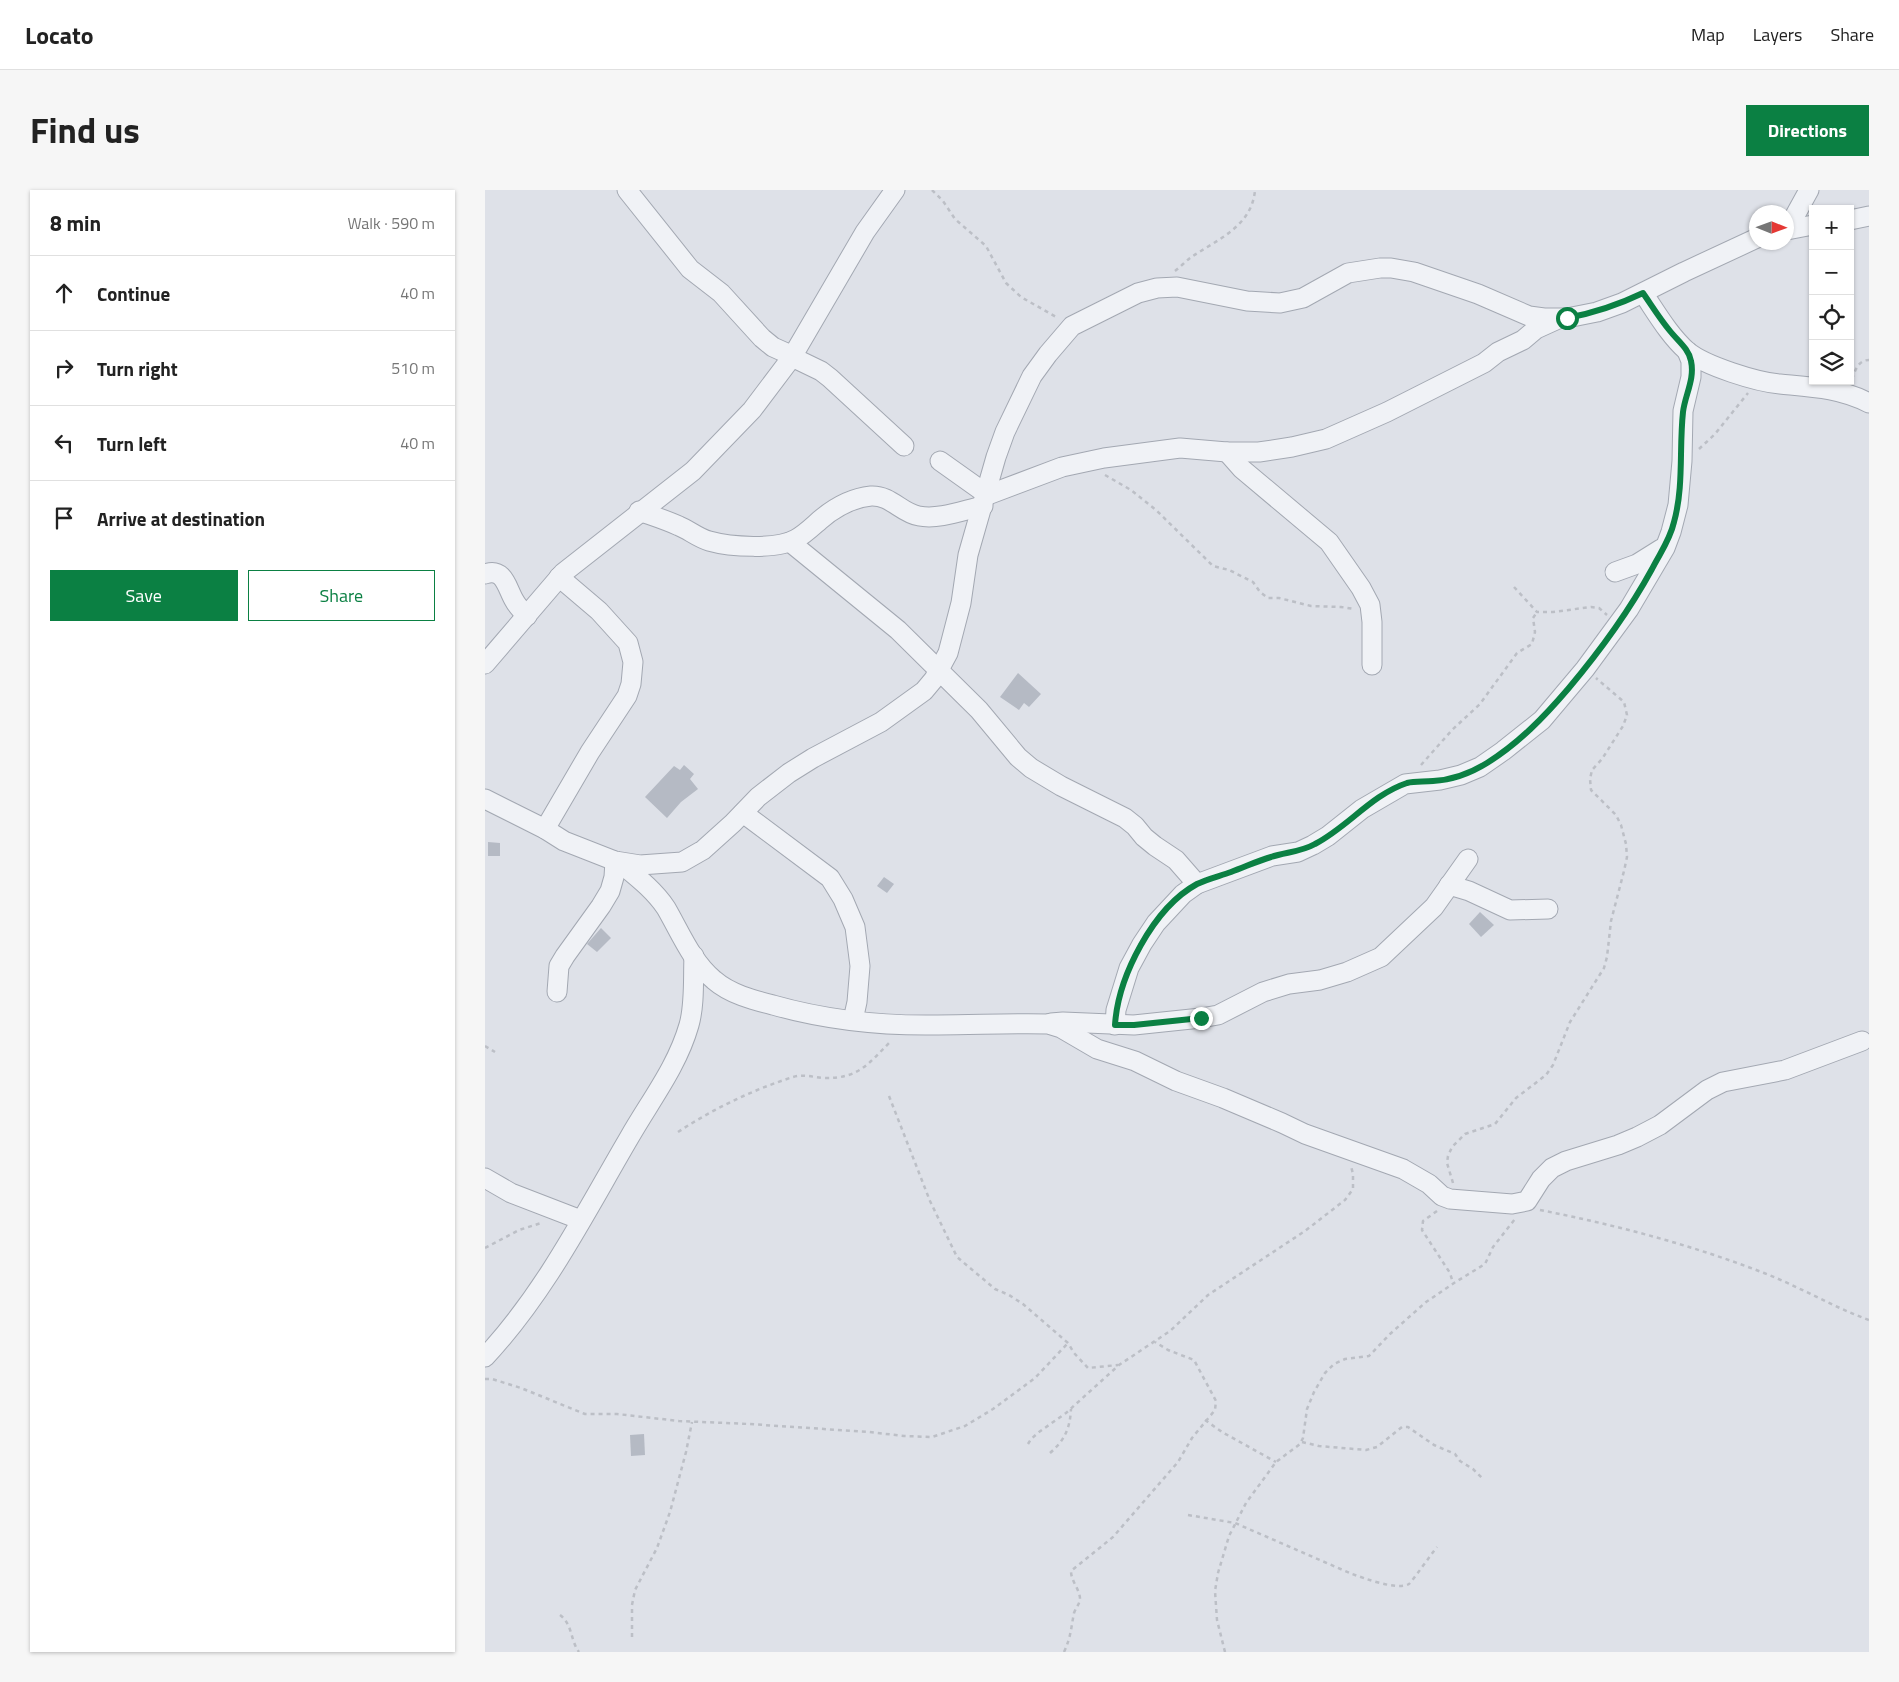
<!DOCTYPE html>
<html lang="en">
<head>
<meta charset="utf-8">
<style>
	body { margin:0; font-family:"Titillium Web",sans-serif; background:#f6f6f6; color:#222 }
	.controls { position:absolute; right:15px; top:15px; display:grid; overflow:hidden; border-radius:0px; box-shadow:0 1px 4px #0004 }
	.controls button { width:45px; height:45px; display:grid; place-items:center; padding:0; border:0; border-bottom:1px solid #e0e0e0; background:#fff; color:#222; font:25px sans-serif }
	.compass { position:absolute; left:1264px; top:15px; width:45px; height:45px; border-radius:50%; background:#fff; box-shadow:0 1px 4px #0004; rotate:91deg }
	.stop { position:absolute; width:15px; height:15px; margin:-11px; border:4px solid #0b8043; border-radius:50%; background:#fff }
	.stop.end { background:#0b8043; border-color:#fff; box-shadow:0 1px 5px #0008 }
	.list { margin:0; padding:0; list-style:none }
	h2 { display:flex; justify-content:space-between; align-items:center; height:65px; margin:0; padding:0 20px; font-size:21px }
	h2 small { font-size:16px; font-weight:400; color:#767676 }
	.list li { display:grid; grid-template-columns:32px 1fr auto; gap:15px; align-items:center; box-sizing:border-box; height:75px; padding:0 20px; border-top:1px solid #e0e0e0 }
	.list b { display:block; font-size:19px; white-space:nowrap }
	.list em { font-size:16px; font-style:normal; color:#767676 }
	.actions { display:flex; gap:10px; padding:15px 20px }
	.actions a { flex:1; padding:11px 0; border:1px solid #0b8043; border-radius:0px; text-align:center; font-size:18px; color:#0b8043 }
	.actions .main { background:#0b8043; color:#fff }
	.icon { flex:none; width:28px; height:28px; fill:none; stroke:currentColor; stroke-width:2; stroke-linecap:round; stroke-linejoin:round }
	.map { position:relative; flex:none; width:1384px; height:1462px; overflow:hidden; border-radius:0px }
	header { display:flex; align-items:center; gap:30px; box-sizing:border-box; height:70px; padding:0 25px; background:#fff; border-bottom:1px solid #e0e0e0 }
	header strong { font-size:24px }
	nav { display:flex; gap:28px; margin-inline-start:auto; font-size:18px }
	.intro { display:flex; align-items:center; justify-content:space-between; box-sizing:border-box; height:120px; padding:0 30px }
	h1 { margin:0; font-size:35px }
	.button { padding:12px 22px; border-radius:0px; background:#0b8043; color:#fff; font-size:18px; font-weight:700 }
	main { display:flex; gap:30px; padding:0 30px }
	aside { flex:1; background:#fff; border-radius:0px; box-shadow:0 1px 4px #0004 }
	.map>svg:first-child { display:block }
	.building { fill:#b5bac4 }
	.lines { fill:none; stroke-linecap:round; stroke-linejoin:round }
	.minor-casing { stroke:#a3a8b2; stroke-width:21 }
	.path { stroke:#bcbfc6; stroke-width:2.5; stroke-dasharray:4 4; stroke-linecap:butt }
	.minor { stroke:#f0f2f6; stroke-width:19 }
	.route { stroke:#0b8043; stroke-width:6 }
</style>
</head>
<body>
<header>
<strong>Locato</strong>
<nav><a>Map</a><a>Layers</a><a>Share</a></nav>
</header>
<div class="intro"><h1>Find us</h1><a class="button">Directions</a></div>
<main>
<aside>
<h2>8 min<small>Walk · 590 m</small></h2>
<ul class="list">
<li><svg class="icon" aria-label="ahead" viewBox="0 0 24 24"><path d="M12 20V5M6 11l6-6 6 6"/></svg><div><b>Continue</b></div><em>40 m</em></li>
<li><svg class="icon" aria-label="right" viewBox="0 0 24 24"><path d="M7 20v-9h11M14 6l5 5-5 5"/></svg><div><b>Turn right</b></div><em>510 m</em></li>
<li><svg class="icon" aria-label="left" viewBox="0 0 24 24"><path d="M17 20v-9H6M10 6l-5 5 5 5"/></svg><div><b>Turn left</b></div><em>40 m</em></li>
<li><svg class="icon" aria-label="arrive" viewBox="0 0 24 24"><path d="M6 21V4h12l-3 4 3 4H6"/></svg><div><b>Arrive at destination</b></div></li>
</ul>
<div class="actions"><a class="main">Save</a><a>Share</a></div>
</aside>
<div class="map">
<svg width="1384" height="1462" viewBox="0 0 1384 1462">
	<rect width="100%" height="100%" fill="#dee1e8"/>
	<g class="building">
		<polygon points="533,483 556,504 544,517 539,513 534,520 515,507"/>
		<polygon points="199,575 209,584 205,589 213,599 196,612 182,628 160,607 189,576 195,580"/>
		<polygon points="3,652 15,653 15,666 3,666"/>
		<polygon points="399,687 409,694 402,703 392,696"/>
		<polygon points="995,722 1009,735 996,747 984,734"/>
		<polygon points="116,738 126,748 112,762 102,754"/>
		<polygon points="159,1244 160,1265 146,1266 145,1245"/>
	</g>
	<g class="lines">
		<defs>
			<g id="minor">
				<polyline points="142,0 205,79 236,103 277,148 288,157 308,166"/>
				<polyline points="1365,30 1384,26"/>
				<polyline points="1302,40 1324,0"/>
				<polyline points="1302,40 1328,35"/>
				<path d="M1158,103C1171,122 1184,145 1202,161C1220,176 1272,192 1295,194C1326,197 1355,198 1384,213"/>
				<polyline points="307,167 336,181 345,188 419,256"/>
				<polyline points="742,262 757,279 844,352 876,398 885,415 887,432 887,475"/>
				<polyline points="455,271 500,303"/>
				<polyline points="500,306 577,277 619,268 695,258 742,262 774,262 807,257 841,249 902,222 999,173 1013,162 1038,150 1051,139 1073,129"/>
				<path d="M154,321C168,326 181,330 194,336C204,340 213,348 224,351C245,357 292,360 311,349C320,344 327,337 335,330C349,318 367,308 386,306C406,305 416,323 434,326C454,330 479,320 498,316"/>
				<polyline points="305,352 413,440 494,520 533,567 546,578 576,596 640,628 650,636 659,647 670,656 691,670 712,694"/>
				<polyline points="1130,382 1152,374 1176,359"/>
				<path d="M0,384C19,377 22,398 29,410C32,416 37,421 42,426"/>
				<polyline points="0,474 78,383 208,281 267,220 307,167 380,42 410,0"/>
				<polyline points="0,609 60,639 79,651 130,671 155,675 197,672 218,660 248,633 273,607 304,583 328,568 396,532 439,501 449,489 463,463 476,413 483,365 511,267 520,242 547,186 563,164 587,136 653,103 672,98 692,97 762,111 795,113 818,108 863,83 895,78 906,78 929,82 993,104 1044,126 1059,128 1082,128 1112,122 1137,113 1199,82 1272,48"/>
				<polyline points="258,623 345,688 358,709 370,737 375,776 372,812 368,830"/>
				<polyline points="60,639 105,562 142,506 146,494 148,472 143,453 114,421 74,387"/>
				<path d="M135,673C152,687 169,700 181,718C195,742 207,772 229,790C245,804 268,810 288,815C341,830 398,836 453,835C490,835 526,833 563,834L576,838L612,859L650,871L691,891L738,908L797,933L820,944L918,979L944,994L957,1006L965,1009L1027,1014L1042,1011L1056,989L1067,978L1081,971L1133,955L1152,947L1175,935L1222,900L1238,892L1300,880L1377,851"/>
				<polyline points="964,695 984,701 1025,720 1063,719"/>
				<polyline points="72,802 74,776 80,766 116,716 125,701 129,687 130,671"/>
				<polyline points="566,833 578,832 649,835 716,828 733,825 778,802 804,794 835,790 862,782 896,767 949,717 983,669"/>
				<polyline points="630,835 631,820 644,778 657,754 671,733 698,704 712,694 787,666 813,662 828,655 843,646 877,619 920,594 955,590 976,585 995,577 1018,561 1057,530 1100,479 1144,419 1180,358 1186,342 1193,315 1197,271 1198,221 1206,187 1206,171 1202,161"/>
				<polyline points="0,988 26,1003 96,1030"/>
				<path d="M0,1167C60,1103 100,1023 144,948C165,911 192,877 204,835C210,814 208,788 209,766"/>
			</g>
		</defs>
		<use href="#minor" class="minor-casing"/>
		<g class="path">
			<polyline points="447,0 458,11 470,29 501,56 521,93 536,107 573,128"/>
			<path d="M690,81C695,77 700,72 705,68C731,50 767,37 770,0"/>
			<path d="M1367,189C1370,181 1373,170 1384,170"/>
			<polyline points="1214,259 1230,244 1263,203"/>
			<polyline points="620,285 646,300 671,320 723,371 728,376 744,380 768,392 775,402 783,408 794,408 826,416 856,417 869,419"/>
			<polyline points="1029,397 1052,422 1068,422 1106,417 1114,418 1122,425"/>
			<polyline points="936,575 967,540 995,514 1032,463 1047,454 1050,442 1048,428 1052,422"/>
			<polyline points="0,856 10,862"/>
			<polyline points="404,906 445,1011 472,1067 510,1099 524,1105 538,1114 583,1153 589,1163 603,1178 633,1175"/>
			<path d="M193,942C228,919 267,900 308,887C318,884 328,887 338,888C374,889 383,874 406,851"/>
			<polyline points="968,993 962,973 963,966 967,957 980,944 1010,934 1031,908 1061,885 1068,875 1085,832 1119,778 1122,767 1126,731 1139,681 1142,667 1141,654 1136,635 1131,625 1106,600 1105,589 1107,580 1117,569 1138,536 1142,525 1139,512 1111,488"/>
			<path d="M1055,1020C1131,1035 1207,1055 1279,1083C1315,1097 1348,1117 1384,1130"/>
			<polyline points="952,1021 938,1031 937,1040 965,1083 968,1093"/>
			<polyline points="0,1058 34,1040 56,1033"/>
			<polyline points="0,1189 7,1189 36,1198 100,1224 132,1224 194,1231 264,1234 384,1242 419,1246 447,1247 480,1236 508,1219 550,1188 583,1153"/>
			<polyline points="720,1230 737,1242 791,1272"/>
			<polyline points="817,1252 834,1256 881,1260 892,1257 917,1237 923,1237 949,1255 970,1264 975,1271 988,1279 999,1290"/>
			<polyline points="543,1254 546,1249 554,1242 581,1223 634,1175 685,1141 723,1105 820,1041 860,1010 868,999 868,984 866,976"/>
			<path d="M565,1263C580,1250 585,1238 586,1219"/>
			<path d="M703,1325L750,1333L867,1384C879,1388 912,1401 924,1394C926,1393 947,1363 952,1357"/>
			<path d="M75,1425C88,1435 85,1450 94,1462"/>
			<polyline points="147,1447 147,1415 150,1400 172,1358 185,1322 201,1262 207,1232"/>
			<path d="M579,1462C586,1447 586,1438 589,1423C591,1417 595,1414 595,1408C594,1398 586,1391 586,1381L628,1347L693,1272L707,1248L730,1220L731,1211L709,1170L683,1160L670,1152"/>
			<polyline points="740,1462 732,1430 730,1401 733,1383 744,1346 761,1313 791,1272 815,1254 818,1248 822,1219 829,1202 840,1183 849,1174 860,1169 884,1166 905,1144 941,1112 969,1093 1000,1074 1008,1057 1030,1029"/>
		</g>
		<use href="#minor" class="minor"/>
	</g>
	<g class="lines">
		<path class="route" d="M716,828L649,835H630C633,787 668,718 712,694C722,689 735,686 746,682C760,677 772,671 786,667C801,662 816,662 830,654C863,637 886,605 922,593C930,591 939,592 948,591C967,590 986,583 1002,573C1034,553 1059,527 1083,499C1115,461 1143,423 1167,379C1175,363 1185,350 1189,332C1199,296 1194,259 1198,222C1200,205 1210,189 1206,171C1204,159 1193,151 1185,141C1175,129 1167,116 1158,103C1133,115 1109,123 1082,128"/>
	</g>
</svg>
<div class="controls">
<button>+</button>
<button>−</button>
<button><svg class="icon" aria-label="locate" viewBox="0 0 24 24"><circle cx="12" cy="12" r="6"/><path d="M12 2v4M12 18v4M2 12h4M18 12h4"/></svg></button>
<button><svg class="icon" aria-label="layers" viewBox="0 0 24 24"><path d="M12 4l9 5-9 5-9-5zM3 14l9 5 9-5"/></svg></button>
</div>
<svg class="compass" viewBox="-18 -18 36 36"><path d="M0-13l5 13h-10z" fill="#e53935"/><path d="M0 13l5-13h-10z" fill="#767676"/></svg>
<div class="stop" style="left:1082px;top:128px"></div>
<div class="stop end" style="left:716px;top:828px"></div>
</div>
</main>
</body>
</html>
